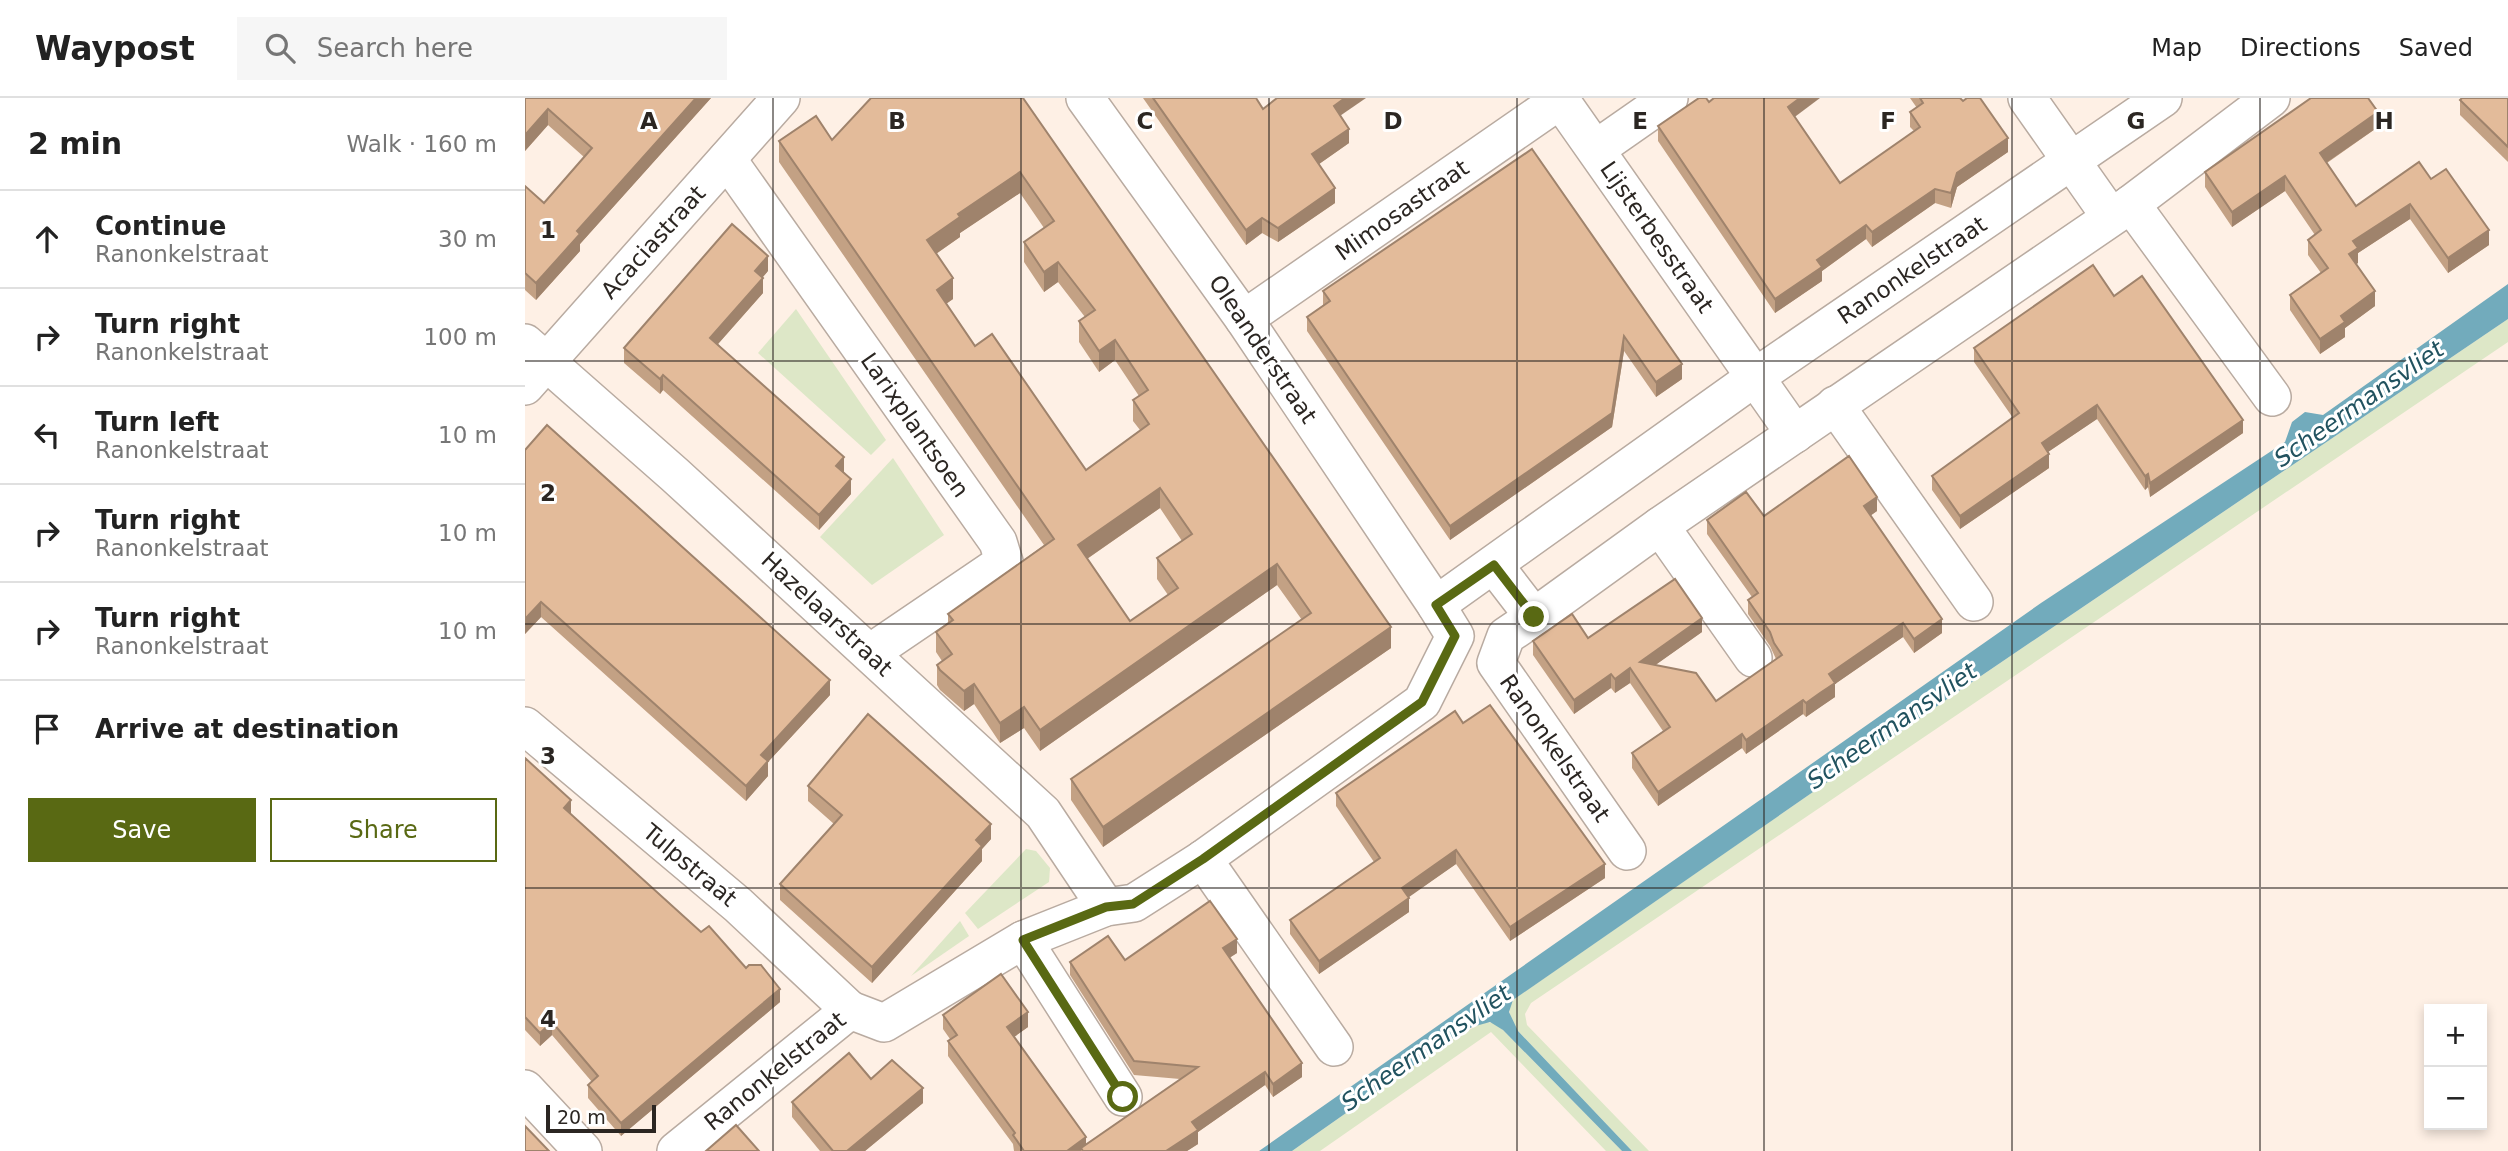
<!DOCTYPE html>
<html lang="en">
<head>
<meta charset="utf-8">
<style>
	body { margin:0; font-family:"DejaVu Sans",sans-serif; background:#f6f6f6; color:#222 }
	.controls { position:absolute; right:21px; bottom:21px; display:grid; overflow:hidden; border-radius:0px; box-shadow:0 4px 10px #0003 }
	.controls button { width:63px; height:63px; display:grid; place-items:center; padding:0; border:0; border-bottom:2px solid #e0e0e0; background:#fff; color:#222; font:35px sans-serif }
	.scale { position:absolute; left:21px; bottom:18px; width:110px; box-sizing:border-box; padding-left:7px; border:4px solid #2b2622; border-top:0; font-size:19px; line-height:24px; white-space:nowrap; color:#2b2622; -webkit-text-stroke:5px #fff; paint-order:stroke }
	.stop { position:absolute; width:21px; height:21px; margin:-16px; border:5px solid #596913; border-radius:50%; background:#fff }
	.stop.end { background:#596913; border-color:#fff; box-shadow:0 2px 7px #0008 }
	.list { margin:0; padding:0; list-style:none }
	h2 { display:flex; justify-content:space-between; align-items:center; height:91px; margin:0; padding:0 28px; font-size:30px }
	h2 small { font-size:23px; font-weight:400; color:#767676 }
	.list li { display:grid; grid-template-columns:46px 1fr auto; gap:21px; align-items:center; box-sizing:border-box; height:98px; padding:0 28px; border-top:2px solid #e0e0e0 }
	.list b { display:block; font-size:26px; white-space:nowrap }
	.list p { margin:0; font-size:23px; white-space:nowrap; color:#767676 }
	.list em { font-size:23px; font-style:normal; color:#767676 }
	.actions { display:flex; gap:14px; padding:21px 28px }
	.actions a { flex:1; padding:16px 0; border:2px solid #596913; border-radius:0px; text-align:center; font-size:24px; color:#596913 }
	.actions .main { background:#596913; color:#fff }
	.icon { flex:none; width:38px; height:38px; fill:none; stroke:currentColor; stroke-width:2; stroke-linecap:round; stroke-linejoin:round }
	.map { position:relative; flex:none; width:1983px; height:1053px; overflow:hidden }
	header { display:flex; align-items:center; gap:42px; box-sizing:border-box; height:98px; padding:0 35px; background:#fff; border-bottom:2px solid #e0e0e0 }
	header strong { font-size:33px }
	nav { display:flex; gap:38px; margin-inline-start:auto; font-size:24px }
	.search { width:490px; height:63px; background:#f6f6f6; display:flex; align-items:center; gap:18px; box-sizing:border-box; padding:0 24px; border-radius:0px; color:#767676; font-size:26px }
	main { display:flex }
	aside { flex:1; background:#fff }
	.map>svg:first-child { display:block }
	.green { fill:#dde7c7 }
	.water { fill:#72abbc }
	.lines { fill:none; stroke-linecap:round; stroke-linejoin:round }
	.minor-casing { stroke:#b9aba1; stroke-width:40 }
	.minor { stroke:#fff; stroke-width:37 }
	.wall { fill:#c3a184; fill-rule:evenodd }
	.shaded-wall { fill:#9f836c }
	.building { fill:#e3bb9a; stroke:#9f836c; stroke-width:2; fill-rule:evenodd }
	.route { stroke:#596913; stroke-width:9 }
	.grid { fill:none; stroke:#2b2622; stroke-width:2; stroke-opacity:0.55 }
	.labels { text-anchor:middle; stroke-width:6; stroke-linejoin:round; paint-order:stroke }
	.street-label { font-size:23px; fill:#2b2622; stroke:#fff }
	.water-label { font-size:24px; font-style:italic; fill:#21525f; stroke:#fff }
	.grid-label { font-size:23px; text-anchor:middle; font-weight:bold; fill:#2b2622; stroke:#fff; stroke-width:6; stroke-linejoin:round; paint-order:stroke }
</style>
</head>
<body>
<header>
<strong>Waypost</strong>
<div class="search"><svg class="icon" aria-label="search" viewBox="0 0 24 24"><circle cx="10" cy="10" r="6"/><path d="M15 15l6 6"/></svg>Search here</div>
<nav><a>Map</a><a>Directions</a><a>Saved</a></nav>
</header>
<main>
<aside>
<h2>2 min<small>Walk · 160 m</small></h2>
<ul class="list">
<li><svg class="icon" aria-label="ahead" viewBox="0 0 24 24"><path d="M12 20V5M6 11l6-6 6 6"/></svg><div><b>Continue</b><p>Ranonkelstraat</p></div><em>30 m</em></li>
<li><svg class="icon" aria-label="right" viewBox="0 0 24 24"><path d="M7 20v-9h11M14 6l5 5-5 5"/></svg><div><b>Turn right</b><p>Ranonkelstraat</p></div><em>100 m</em></li>
<li><svg class="icon" aria-label="left" viewBox="0 0 24 24"><path d="M17 20v-9H6M10 6l-5 5 5 5"/></svg><div><b>Turn left</b><p>Ranonkelstraat</p></div><em>10 m</em></li>
<li><svg class="icon" aria-label="right" viewBox="0 0 24 24"><path d="M7 20v-9h11M14 6l5 5-5 5"/></svg><div><b>Turn right</b><p>Ranonkelstraat</p></div><em>10 m</em></li>
<li><svg class="icon" aria-label="right" viewBox="0 0 24 24"><path d="M7 20v-9h11M14 6l5 5-5 5"/></svg><div><b>Turn right</b><p>Ranonkelstraat</p></div><em>10 m</em></li>
<li><svg class="icon" aria-label="arrive" viewBox="0 0 24 24"><path d="M6 21V4h12l-3 4 3 4H6"/></svg><div><b>Arrive at destination</b></div></li>
</ul>
<div class="actions"><a class="main">Save</a><a>Share</a></div>
</aside>
<div class="map">
<svg width="1983" height="1053" viewBox="0 0 1983 1053">
	<rect width="100%" height="100%" fill="#fef0e5"/>
	<g class="green">
		<polygon points="271,211 361,342 346,357 233,255"/>
		<path d="M1983,221V244L1006,905L1000,916L1002,927L1124,1053H1107L993,933C985,921 979,910 992,899L1428,597Z"/>
		<polygon points="368,360 419,437 347,487 295,439"/>
		<polygon points="501,751 511,753 525,770 524,784 453,831 440,815"/>
		<polygon points="435,823 444,838 386,878"/>
		<polygon points="959,924 970,925 978,932 1097,1053 1081,1053 966,934 795,1053 767,1053 925,942"/>
	</g>
	<polygon class="water" points="1983,186 1983,221 1428,597 988,902 984,914 993,933 1107,1053 1097,1053 978,932 965,924 947,929 925,942 767,1053 734,1053 1516,505 1760,344 1767,324 1780,314 1798,317"/>
	<g class="lines">
		<defs>
			<g id="minor">
				<polyline points="560,0 719,221 911,507"/>
				<polyline points="1034,0 1270,336"/>
				<polyline points="1502,0 1585,118"/>
				<polyline points="1071,51 1144,0"/>
				<polyline points="202,61 473,444 479,464 345,555"/>
				<polyline points="1606,106 1747,299"/>
				<polyline points="719,221 1035,2"/>
				<polyline points="0,245 150,377 518,715 581,809"/>
				<polyline points="0,288 256,0"/>
				<polyline points="1310,307 1449,504"/>
				<polyline points="1135,428 1228,560"/>
				<polyline points="969,467 1009,519 1135,428 1606,106 1746,0"/>
				<polyline points="1009,519 981,538 971,565 1102,753"/>
				<polyline points="0,628 213,807 325,912"/>
				<polyline points="678,761 809,949"/>
				<polyline points="498,842 598,999"/>
				<polyline points="0,991 58,1053"/>
				<polyline points="151,1053 325,912 359,925 498,842 581,809 609,805 678,761 897,604 930,538 911,507 1229,280 1638,0"/>
			</g>
		</defs>
		<use href="#minor" class="minor-casing"/>
		<use href="#minor" class="minor"/>
	</g>
	<g class="wall">
		<polygon points="0,0 186,0 55,146 55,153 11,202 0,192 0,88 19,105 59,59 23,27 0,53"/>
		<path d="M498,0L866,550L578,749L546,702V681L777,522L752,487L515,653L499,630L475,645L449,606L439,613L415,592L412,587V567L417,563L411,554V534L423,525V516L519,447L254,64V43L307,42ZM495,95L519,130L499,144V164L519,194L533,184L560,219L554,223V244L574,274L590,262L614,298L608,302V323L615,332L561,372L450,248L421,206L428,201L411,156L435,139V135ZM635,410L657,443L632,460V481L643,497L605,523L562,461Z"/>
		<polygon points="618,0 731,0 738,11 816,18 824,45 794,66 810,105 753,144 737,135 721,147"/>
		<polygon points="1385,0 1435,0 1483,54 1432,89 1426,110 1410,105 1347,149 1341,141 1297,173 1297,183 1250,215 1133,43 1133,28 1184,4 1269,19 1315,85 1389,33 1385,29 1385,14 1392,10"/>
		<polygon points="1983,0 1983,64 1935,17 1935,2"/>
		<polygon points="1853,29 1802,65 1831,108 1906,81 1964,147 1923,175 1885,121 1833,155 1833,165 1831,166 1850,208 1820,230 1820,239 1795,256 1765,212 1765,197 1796,175 1783,157 1783,142 1790,137 1760,93 1707,129 1680,89 1680,74"/>
		<polygon points="1007,51 1157,281 1131,299 1099,253 1087,329 925,442 782,233 782,219 798,207 798,193"/>
		<polygon points="243,173 237,180 238,195 193,246 319,374 326,396 294,432 138,292 135,296 99,265 99,250"/>
		<polygon points="1589,198 1718,335 1625,399 1623,389 1620,392 1572,321 1523,354 1524,370 1435,431 1407,392 1407,378 1488,320 1449,264 1449,250"/>
		<polygon points="0,352 305,597 243,664 243,678 221,703 16,519 0,536"/>
		<polygon points="1352,413 1345,418 1417,535 1389,555 1378,539 1310,586 1310,599 1295,609 1281,619 1278,616 1221,656 1217,650 1133,708 1107,670 1107,655 1138,633 1105,585 1090,595 1086,590 1049,616 1008,557 1008,543 1177,534 1130,567 1191,603 1251,561 1245,548 1223,516 1223,502 1227,499 1182,436 1182,422"/>
		<polygon points="938,625 1080,780 985,843 931,766 883,799 884,814 794,876 765,836 765,822 849,764 811,708 811,695"/>
		<polygon points="0,660 46,715 45,716 176,834 221,870 255,904 96,1038 63,1000 63,987 67,984 27,937 15,948 0,932"/>
		<polygon points="283,688 466,741 457,751 457,763 347,885 255,802 255,786 309,726 283,703"/>
		<polygon points="712,855 704,860 777,979 748,999 740,987 673,1034 673,1046 662,1053 489,1053 488,1046 423,958 423,943 425,941 418,931 418,917 503,929 489,939 561,1046 655,981 609,977 545,877 545,864 600,862"/>
		<polygon points="267,1004 398,1005 340,1053 295,1053 267,1019"/>
	</g>
	<g class="shaded-wall">
		<polygon points="171,0 186,0 55,146 55,153 11,202 11,185 52,133"/>
		<polygon points="820,0 841,0 809,22 809,8"/>
		<polygon points="1275,0 1295,0 1263,24 1263,9"/>
		<polygon points="23,11 23,27 0,53 0,37"/>
		<polygon points="1853,14 1853,29 1795,69 1795,55"/>
		<polygon points="824,31 824,45 787,71 787,56"/>
		<polygon points="1483,40 1483,54 1432,89 1426,110 1426,95 1432,75"/>
		<polygon points="495,74 495,95 435,135 435,139 402,162 402,142 433,116"/>
		<polygon points="1760,78 1760,93 1707,129 1707,114"/>
		<polygon points="810,90 810,105 753,144 753,130"/>
		<polygon points="1410,91 1410,105 1347,149 1347,134"/>
		<polygon points="1885,106 1885,121 1833,155 1833,165 1824,171 1824,156 1828,143"/>
		<polygon points="737,120 737,135 721,147 721,132"/>
		<polygon points="1341,127 1341,141 1297,173 1297,183 1250,215 1250,201 1292,162"/>
		<polygon points="1964,132 1964,147 1923,175 1923,160"/>
		<polygon points="243,158 243,173 230,188 230,173"/>
		<polygon points="533,164 533,184 519,194 519,174"/>
		<polygon points="238,180 238,195 185,255 185,240"/>
		<polygon points="428,180 428,201 412,212 412,192"/>
		<polygon points="1850,193 1850,208 1820,230 1820,239 1795,256 1795,241 1816,218"/>
		<polygon points="1099,238 1099,253 1087,329 925,442 925,428"/>
		<polygon points="590,242 590,262 574,274 574,253"/>
		<polygon points="1157,266 1157,281 1131,299 1131,284"/>
		<polygon points="138,277 138,292 135,296 135,281"/>
		<polygon points="1572,307 1572,321 1517,358 1517,345"/>
		<polygon points="1718,322 1718,335 1625,399 1625,385"/>
		<polygon points="1524,356 1524,370 1435,431 1435,418"/>
		<polygon points="319,359 319,374 311,383 311,368"/>
		<polygon points="1623,376 1623,389 1620,392 1620,378"/>
		<polygon points="326,381 326,396 294,432 294,417"/>
		<polygon points="635,390 635,410 553,467 553,447"/>
		<polygon points="1352,399 1352,413 1339,422 1339,408"/>
		<polygon points="752,466 752,487 515,653 515,632"/>
		<polygon points="16,504 16,519 0,536 0,521"/>
		<polygon points="1177,520 1177,534 1115,578 1115,564"/>
		<polygon points="1417,521 1417,535 1389,555 1389,541"/>
		<polygon points="1378,525 1378,539 1310,586 1310,599 1281,619 1281,605 1304,576"/>
		<polygon points="866,529 866,550 578,749 578,729"/>
		<polygon points="1105,570 1105,585 1090,595 1090,581"/>
		<polygon points="1086,576 1086,590 1049,616 1049,602"/>
		<polygon points="305,582 305,597 243,664 243,678 221,703 221,688 236,657"/>
		<polygon points="449,586 449,606 439,613 439,593"/>
		<polygon points="1278,602 1278,616 1221,656 1221,642"/>
		<polygon points="499,609 499,630 475,645 475,625"/>
		<polygon points="1217,636 1217,650 1133,708 1133,694"/>
		<polygon points="46,702 46,715 39,723 39,710"/>
		<polygon points="466,726 466,741 457,751 457,763 347,885 347,869 451,742"/>
		<polygon points="931,752 931,766 877,804 877,790"/>
		<polygon points="1080,766 1080,780 985,843 985,829"/>
		<polygon points="884,800 884,814 794,876 794,863"/>
		<polygon points="712,841 712,855 698,864 698,850"/>
		<polygon points="255,891 255,904 96,1038 96,1025"/>
		<polygon points="503,914 503,929 482,944 482,929"/>
		<polygon points="27,924 27,937 15,948 15,935"/>
		<polygon points="777,965 777,979 748,999 748,986"/>
		<polygon points="740,974 740,987 673,1034 673,1046 662,1053 641,1053 667,1024"/>
		<polygon points="398,990 398,1005 340,1053 322,1053"/>
		<polygon points="561,1039 561,1053 556,1050 556,1053 542,1053"/>
	</g>
	<g class="building">
		<polygon points="0,0 171,0 52,133 55,136 11,185 0,175 0,88 19,105 67,50 23,11 0,37"/>
		<path d="M346,0H498L866,529L578,729L546,681L786,515L752,466L515,632L499,609L475,625L449,586L439,593L415,572L412,567L427,556L411,534L428,522L423,516L529,441L254,43L291,18L307,42ZM495,74L529,123L499,144L519,174L533,164L570,212L554,223L574,253L590,242L623,292L608,302L624,326L561,372L467,236L450,248L412,192L428,180L402,142L435,119L433,116ZM635,390L667,436L632,460L653,490L605,523L553,447Z"/>
		<polygon points="628,0 731,0 738,11 752,0 820,0 809,8 824,31 787,56 810,90 753,130 737,120 721,132"/>
		<polygon points="1174,0 1181,0 1184,4 1189,0 1275,0 1263,9 1315,85 1395,29 1385,14 1398,5 1395,0 1435,0 1438,3 1442,0 1455,0 1483,40 1432,75 1426,95 1410,91 1347,134 1341,127 1292,162 1297,169 1250,201 1133,28"/>
		<polygon points="1786,0 1843,0 1853,14 1795,55 1831,108 1894,64 1906,81 1921,71 1964,132 1923,160 1885,106 1828,143 1833,150 1824,156 1850,193 1816,218 1820,224 1795,241 1765,197 1803,170 1783,142 1796,132 1760,78 1707,114 1680,74"/>
		<polygon points="1937,0 1983,0 1983,49 1935,2"/>
		<polygon points="1007,51 1157,266 1131,284 1099,238 1087,315 925,428 782,219 805,203 798,193"/>
		<polygon points="207,126 243,158 230,173 238,180 185,240 319,359 311,368 326,381 294,417 138,277 135,281 99,250"/>
		<polygon points="1568,167 1589,198 1617,178 1718,322 1625,385 1623,376 1620,378 1572,307 1517,345 1524,356 1435,418 1407,378 1494,315 1449,250"/>
		<polygon points="22,327 305,582 236,657 243,663 221,688 16,504 0,521 0,352"/>
		<polygon points="1324,358 1352,399 1339,408 1417,521 1389,541 1378,525 1304,576 1310,585 1295,595 1281,605 1278,602 1221,642 1217,636 1133,694 1107,655 1145,629 1105,570 1090,581 1086,576 1049,602 1008,543 1047,516 1063,540 1150,481 1177,520 1115,564 1171,575 1191,603 1257,557 1249,545 1245,534 1223,502 1233,495 1182,422 1221,394 1239,418"/>
		<polygon points="965,607 1080,766 985,829 931,752 877,790 884,800 794,863 765,822 855,760 811,695 930,613 938,625"/>
		<polygon points="343,616 466,726 451,742 457,748 347,869 255,786 317,717 283,688"/>
		<polygon points="0,660 46,702 39,710 176,834 184,828 221,870 224,867 236,867 255,891 96,1025 63,987 73,978 27,924 15,935 0,919"/>
		<polygon points="685,803 712,841 698,850 777,965 748,986 740,974 667,1024 673,1032 641,1053 558,1053 556,1050 673,969 609,963 545,864 583,838 600,862"/>
		<polygon points="476,876 503,914 482,929 561,1039 542,1053 499,1053 488,1037 490,1035 423,943 432,937 418,917"/>
		<polygon points="324,955 346,981 367,962 398,990 322,1053 308,1053 267,1004"/>
		<polygon points="211,1027 234,1053 181,1053"/>
		<polygon points="0,1028 24,1053 0,1053"/>
	</g>
	<g class="lines">
		<polyline class="route" points="598,999 498,842 581,809 608,806 678,761 897,604 930,538 911,507 969,467 1009,519"/>
	</g>
	<path class="grid" d="M248,0V1053M496,0V1053M744,0V1053M992,0V1053M1239,0V1053M1487,0V1053M1735,0V1053M0,263H1983M0,526H1983M0,790H1983"/>
	<g class="labels">
		<g class="street-label">
			<text transform="translate(877 112) rotate(-35)" y="8">Mimosastraat</text>
			<text transform="translate(1132 139) rotate(55)" y="8">Lijsterbesstraat</text>
			<text transform="translate(128 144) rotate(-48)" y="8">Acaciastraat</text>
			<text transform="translate(1387 172) rotate(-34)" y="8">Ranonkelstraat</text>
			<text transform="translate(738 251) rotate(56)" y="8">Oleanderstraat</text>
			<text transform="translate(390 327) rotate(55)" y="8">Larixplantsoen</text>
			<text transform="translate(302 516) rotate(43)" y="8">Hazelaarstraat</text>
			<text transform="translate(1030 650) rotate(55)" y="8">Ranonkelstraat</text>
			<text transform="translate(165 767) rotate(40)" y="8">Tulpstraat</text>
			<text transform="translate(250 973) rotate(-39)" y="8">Ranonkelstraat</text>
		</g>
		<g class="water-label">
			<text transform="translate(1834 306) rotate(-35)" y="8">Scheermansvliet</text>
			<text transform="translate(1367 628) rotate(-35)" y="8">Scheermansvliet</text>
			<text transform="translate(901 950) rotate(-35)" y="8">Scheermansvliet</text>
		</g>
	</g>
	<g class="grid-label">
		<text x="124" y="31">A</text>
		<text x="372" y="31">B</text>
		<text x="620" y="31">C</text>
		<text x="868" y="31">D</text>
		<text x="1115" y="31">E</text>
		<text x="1363" y="31">F</text>
		<text x="1611" y="31">G</text>
		<text x="1859" y="31">H</text>
		<text x="23" y="140">1</text>
		<text x="23" y="403">2</text>
		<text x="23" y="666">3</text>
		<text x="23" y="929">4</text>
	</g>
</svg>
<div class="controls">
<button>+</button>
<button>−</button>
</div>
<div class="scale">20 m</div>
<div class="stop" style="left:598px;top:999px"></div>
<div class="stop end" style="left:1009px;top:519px"></div>
</div>
</main>
</body>
</html>
